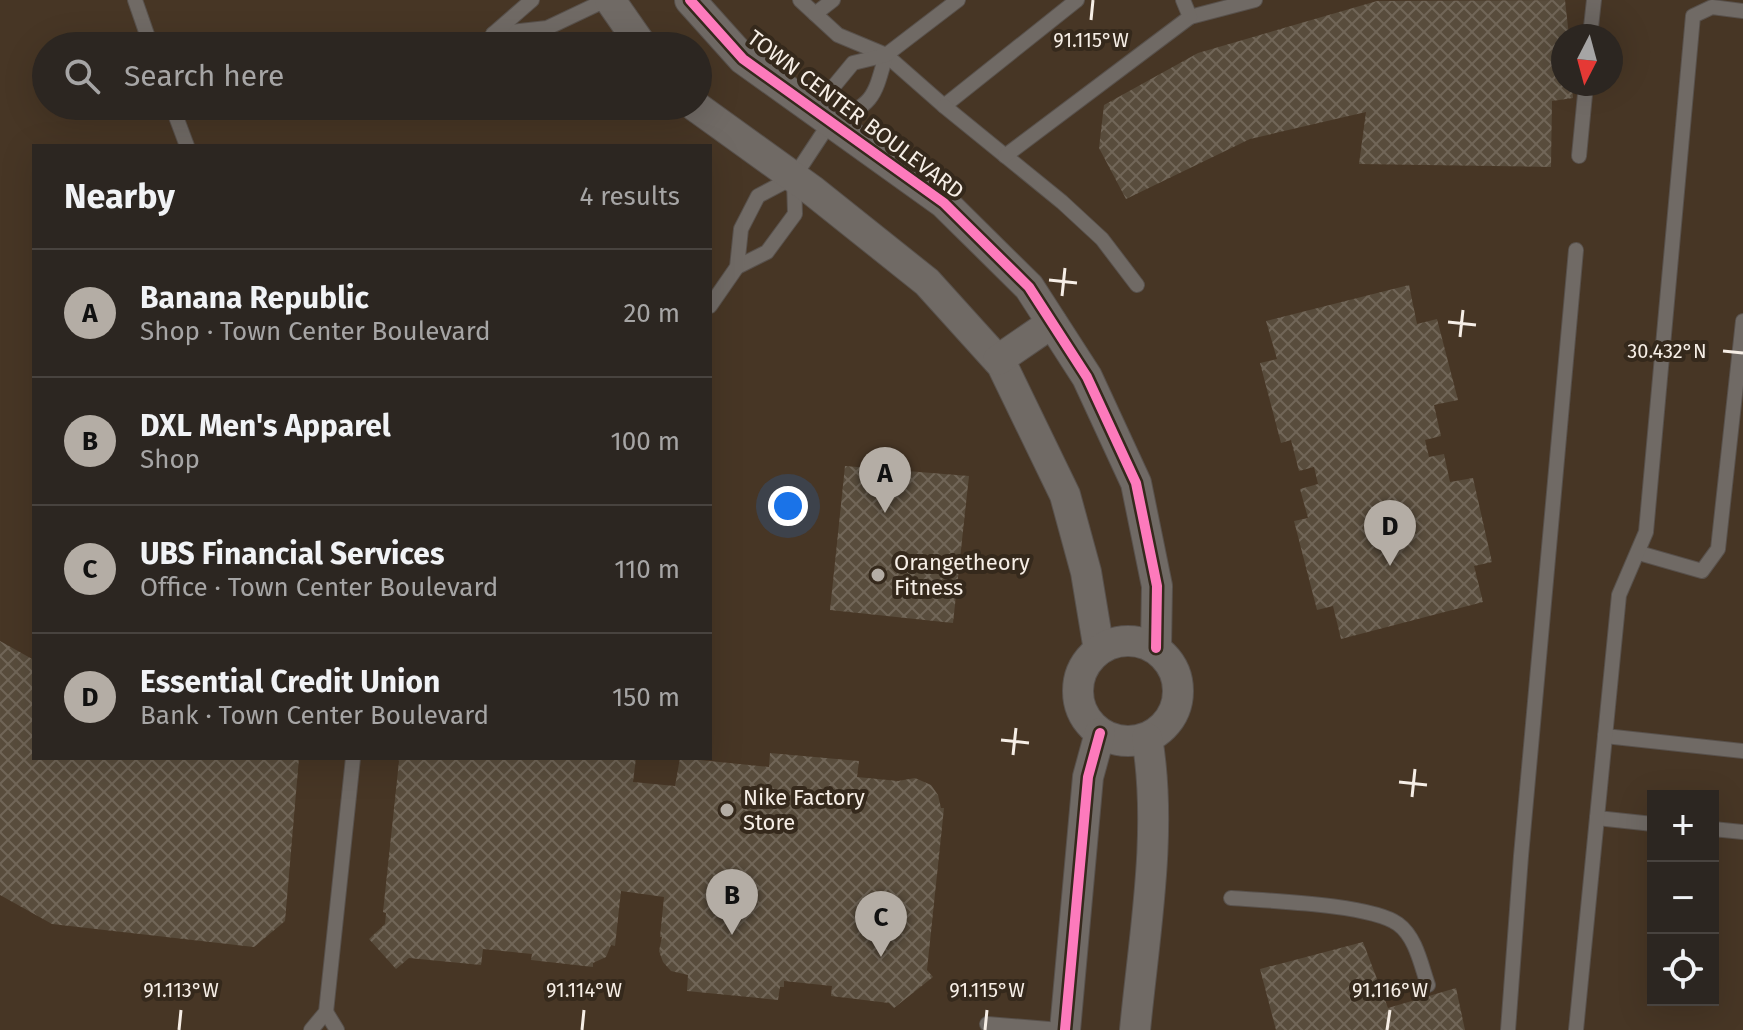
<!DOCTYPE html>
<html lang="en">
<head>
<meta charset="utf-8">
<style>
	body { margin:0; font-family:"Fira Sans",sans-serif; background:#342e2a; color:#f1f3f6 }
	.controls { position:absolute; right:24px; bottom:24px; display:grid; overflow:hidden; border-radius:0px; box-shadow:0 8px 32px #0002 }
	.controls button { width:72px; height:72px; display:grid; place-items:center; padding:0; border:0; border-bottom:2px solid #48433f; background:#2c2621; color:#f1f3f6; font:40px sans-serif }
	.compass { position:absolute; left:1551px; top:24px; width:72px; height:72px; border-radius:50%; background:#2c2621; box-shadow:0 8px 32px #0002; rotate:186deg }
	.you { position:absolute; left:788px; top:506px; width:28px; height:28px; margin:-20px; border:6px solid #fff; border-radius:50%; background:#1a73e8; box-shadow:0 0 0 12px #1a73e833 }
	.badge { display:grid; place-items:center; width:52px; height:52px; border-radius:50%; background:#b4ada5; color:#111; font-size:26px; font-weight:700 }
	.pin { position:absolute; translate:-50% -66px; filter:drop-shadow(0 2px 4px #0008) }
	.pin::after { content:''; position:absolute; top:42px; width:28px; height:24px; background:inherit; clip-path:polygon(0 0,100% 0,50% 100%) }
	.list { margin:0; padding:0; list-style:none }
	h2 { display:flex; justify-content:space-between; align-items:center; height:104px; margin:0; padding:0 32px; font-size:34px }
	h2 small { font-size:26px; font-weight:400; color:#a6a5a5 }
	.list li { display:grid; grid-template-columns:52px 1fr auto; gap:24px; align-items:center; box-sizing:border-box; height:128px; padding:0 32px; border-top:2px solid #48433f }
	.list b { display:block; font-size:30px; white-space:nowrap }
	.list p { margin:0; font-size:26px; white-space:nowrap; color:#a6a5a5 }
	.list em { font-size:26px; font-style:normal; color:#a6a5a5 }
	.icon { flex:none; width:44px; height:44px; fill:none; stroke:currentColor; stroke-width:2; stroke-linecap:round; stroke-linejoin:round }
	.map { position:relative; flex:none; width:1743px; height:1030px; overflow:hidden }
	.search { position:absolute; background:#2c2621; box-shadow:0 8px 32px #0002; left:32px; top:32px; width:680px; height:88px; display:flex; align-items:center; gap:20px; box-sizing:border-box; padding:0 28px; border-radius:44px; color:#a6a5a5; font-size:30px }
	.panel { position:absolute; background:#2c2621; box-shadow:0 8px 32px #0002; left:32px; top:144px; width:680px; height:616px; border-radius:0px }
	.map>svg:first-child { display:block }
	.built { fill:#473625; fill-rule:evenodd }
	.building { fill:url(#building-cross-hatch) }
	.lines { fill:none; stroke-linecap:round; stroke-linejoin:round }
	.service-casing { stroke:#58514c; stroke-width:16 }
	.minor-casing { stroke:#58514c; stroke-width:32 }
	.service { stroke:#706a65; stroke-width:14 }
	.minor { stroke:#706a65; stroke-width:30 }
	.cycleway-casing { stroke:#35291c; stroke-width:15 }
	.cycleway { stroke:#fd7abc; stroke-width:10 }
	.ticks { fill:none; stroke:#f6eee6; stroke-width:3 }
	.poi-dot { fill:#b4ada5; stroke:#35291c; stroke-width:3 }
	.labels { text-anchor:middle; stroke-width:8; stroke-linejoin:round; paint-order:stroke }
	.street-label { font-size:22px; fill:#f6eee6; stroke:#35291c }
	.poi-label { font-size:22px; fill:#f6eee6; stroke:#35291c; text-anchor:start }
	.ticks-label { font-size:20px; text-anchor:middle; fill:#f6eee6; stroke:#35291c; stroke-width:8; stroke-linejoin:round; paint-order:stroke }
</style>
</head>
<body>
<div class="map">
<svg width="1743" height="1030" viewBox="0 0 1743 1030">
	<defs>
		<pattern id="building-cross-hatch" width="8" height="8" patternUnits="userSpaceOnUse" patternTransform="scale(2)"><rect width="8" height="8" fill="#584c3c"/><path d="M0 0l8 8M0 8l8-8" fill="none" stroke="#716658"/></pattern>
	</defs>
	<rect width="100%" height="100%" fill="#3a332c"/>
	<path class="built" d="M0,0H1743V1030H0ZM1563,36H1611V84H1563ZM46,46H698V106H46ZM34,146H710V758H34ZM1653,796H1713V1000H1653Z"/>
	<g class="building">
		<polygon points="1565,0 1569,36 1563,36 1563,84 1572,84 1573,98 1552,101 1551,167 1359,164 1366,112 1250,139 1126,199 1099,148 1104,105 1198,53 1377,1"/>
		<polygon points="1409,285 1417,324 1437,319 1458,400 1434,405 1441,436 1425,440 1429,457 1444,454 1450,482 1473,478 1492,562 1474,566 1483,602 1341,639 1333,606 1317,610 1294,521 1308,518 1300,489 1318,484 1314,467 1299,471 1291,440 1281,443 1260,363 1277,359 1266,321"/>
		<polygon points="845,466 969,476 953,623 830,610"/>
		<polygon points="0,641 34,660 34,758 299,758 285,921 254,947 52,924 0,895"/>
		<polygon points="770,753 859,761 857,777 898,781 915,778 931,785 938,795 941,808 944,808 927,970 933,977 894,1008 889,1003 831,996 832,986 784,981 784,987 780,987 778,1000 687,991 688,975 671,971 663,962 659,951 662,937 660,937 664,897 621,891 615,946 611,945 606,957 593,963 593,967 531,960 532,954 483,949 481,965 409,958 396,969 369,939 385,924 386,913 383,912 399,761 397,758 636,758 633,782 675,786 680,758 769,767"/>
		<polygon points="1363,942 1388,1008 1456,988 1465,1030 1276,1030 1260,969"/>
	</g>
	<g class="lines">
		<defs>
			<g id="service">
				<polyline points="135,0 151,46"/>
				<polyline points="800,0 838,35 886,55 944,106 1077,0"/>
				<polyline points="815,14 833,0"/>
				<polyline points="1190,17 1255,0"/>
				<polyline points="493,34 547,28 606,0"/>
				<polyline points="493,34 532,0"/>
				<polyline points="1590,36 1594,0"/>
				<polyline points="172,106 187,146"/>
				<polyline points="944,106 1062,202 1102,239 1137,285"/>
				<path d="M831,121C874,104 874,98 886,55"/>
				<polyline points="1005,156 1190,17 1183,0"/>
				<polyline points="1579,156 1586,84"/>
				<polyline points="737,267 767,252 795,214 794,179"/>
				<polyline points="710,306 737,267 741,229 758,196 794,177 831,121 834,86 853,63 886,55 958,0"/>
				<polyline points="1639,553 1702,571 1718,549 1743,321"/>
				<polyline points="1605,736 1743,751"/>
				<polyline points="1597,818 1653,824"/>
				<polyline points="1713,829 1743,832"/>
				<path d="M1231,898C1268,901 1370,904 1398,924C1416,937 1421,965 1428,985"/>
				<polyline points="326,1012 337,1030"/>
				<polyline points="987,1024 1061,1030"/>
				<polyline points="311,1030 326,1012 353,758"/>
				<polyline points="1508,1030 1521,856 1576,250"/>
				<polyline points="1576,1030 1619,595 1646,532 1693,16 1712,7 1743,11"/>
			</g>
			<g id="minor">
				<polyline points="610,0 642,46"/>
				<polyline points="690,0 743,59 944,203 1029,287 1087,377 1136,483 1157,586 1156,648"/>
				<polyline points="695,106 813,191 927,282 1002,365 1065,495 1086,572 1099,650"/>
				<polyline points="998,360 1052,323"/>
				<circle cx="1128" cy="691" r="50"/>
				<polyline points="1065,1030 1088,777 1100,733"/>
				<path d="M1135,1030C1144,936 1163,832 1147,738"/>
			</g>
		</defs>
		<use href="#service" class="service-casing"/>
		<use href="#minor" class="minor-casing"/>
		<use href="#service" class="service"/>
		<use href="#minor" class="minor"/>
		<defs>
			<g id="cycleway">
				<polyline points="690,0 743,59 944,203 1029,287 1087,377 1136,483 1157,586 1156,648"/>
				<polyline points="1065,1030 1088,777 1100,733"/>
			</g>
		</defs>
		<use href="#cycleway" class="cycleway-casing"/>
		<use href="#cycleway" class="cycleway"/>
	</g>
	<path class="ticks" d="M1091,20L1093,0M1049,280L1077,283M1062,296L1065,268M1448,322L1476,325M1460,337L1463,310M1723,351L1743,353M1001,740L1029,743M1013,755L1016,728M1399,782L1427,785M1412,797L1415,769M179,1030L181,1010M582,1030L584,1010M985,1030L987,1010M1387,1030L1390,1010"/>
	<g class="poi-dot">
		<circle cx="878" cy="575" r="8"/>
		<circle cx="727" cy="810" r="8"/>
	</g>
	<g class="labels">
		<g class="street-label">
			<text transform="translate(856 114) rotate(37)" y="8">TOWN CENTER BOULEVARD</text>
		</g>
		<g class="poi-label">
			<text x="894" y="570">Orangetheory<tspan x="894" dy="25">Fitness</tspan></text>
			<text x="743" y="805">Nike Factory<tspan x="743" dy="25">Store</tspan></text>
		</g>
	</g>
	<g class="ticks-label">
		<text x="1091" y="47">91.115°W</text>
		<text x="1667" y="358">30.432°N</text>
		<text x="181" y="997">91.113°W</text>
		<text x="584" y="997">91.114°W</text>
		<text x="987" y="997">91.115°W</text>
		<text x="1390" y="997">91.116°W</text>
	</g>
</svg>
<div class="controls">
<button>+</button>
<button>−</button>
<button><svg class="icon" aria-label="locate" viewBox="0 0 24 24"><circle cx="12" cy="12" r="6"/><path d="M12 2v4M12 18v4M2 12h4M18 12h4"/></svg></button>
</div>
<svg class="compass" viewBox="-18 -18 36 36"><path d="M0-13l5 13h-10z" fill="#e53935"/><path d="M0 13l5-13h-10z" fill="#a6a5a5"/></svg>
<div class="you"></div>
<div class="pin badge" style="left:885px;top:513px">A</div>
<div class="pin badge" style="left:732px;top:935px">B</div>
<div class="pin badge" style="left:881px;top:957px">C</div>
<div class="pin badge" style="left:1390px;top:566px">D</div>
<div class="search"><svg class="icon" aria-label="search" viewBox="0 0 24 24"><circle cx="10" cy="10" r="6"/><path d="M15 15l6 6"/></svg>Search here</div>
<section class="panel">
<h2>Nearby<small>4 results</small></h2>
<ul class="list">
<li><span class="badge">A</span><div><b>Banana Republic</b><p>Shop · Town Center Boulevard</p></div><em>20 m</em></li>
<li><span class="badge">B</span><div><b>DXL Men's Apparel</b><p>Shop</p></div><em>100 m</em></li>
<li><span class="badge">C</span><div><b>UBS Financial Services</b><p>Office · Town Center Boulevard</p></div><em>110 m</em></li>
<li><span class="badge">D</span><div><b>Essential Credit Union</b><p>Bank · Town Center Boulevard</p></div><em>150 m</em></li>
</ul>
</section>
</div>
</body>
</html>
